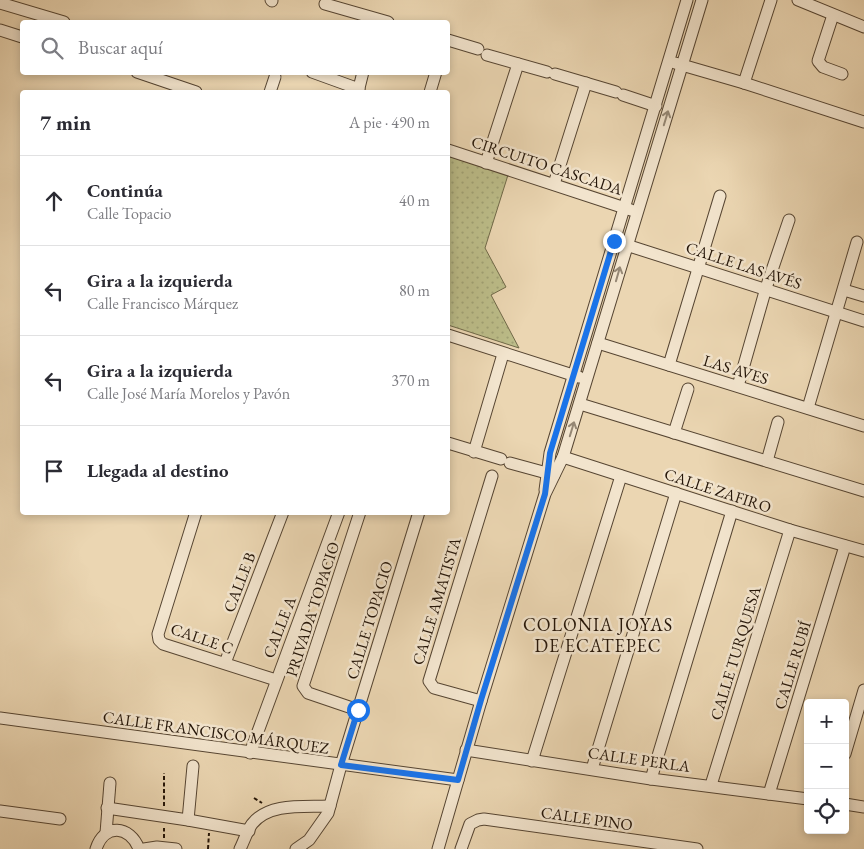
<!DOCTYPE html>
<html lang="es">
<head>
<meta charset="utf-8">
<style>
	body { margin:0; font-family:"EB Garamond",serif; background:#f2f2f3; color:#2b2b33 }
	.controls { position:absolute; right:15px; bottom:15px; display:grid; overflow:hidden; border-radius:5px; box-shadow:0 2px 8px #0003 }
	.controls button { width:45px; height:45px; display:grid; place-items:center; padding:0; border:0; border-bottom:1px solid #e1e1e2; background:#fff; color:#2b2b33; font:25px sans-serif }
	.stop { position:absolute; width:15px; height:15px; margin:-11px; border:4px solid #1a73e8; border-radius:50%; background:#fff }
	.stop.end { background:#1a73e8; border-color:#fff; box-shadow:0 1px 5px #0008 }
	.list { margin:0; padding:0; list-style:none }
	h2 { display:flex; justify-content:space-between; align-items:center; height:65px; margin:0; padding:0 20px; font-size:21px }
	h2 small { font-size:16px; font-weight:400; color:#7c7c81 }
	.list li { display:grid; grid-template-columns:32px 1fr auto; gap:15px; align-items:center; box-sizing:border-box; height:90px; padding:0 20px; border-top:1px solid #e1e1e2 }
	.list b { display:block; font-size:19px; white-space:nowrap }
	.list p { margin:0; font-size:16px; white-space:nowrap; color:#7c7c81 }
	.list em { font-size:16px; font-style:normal; color:#7c7c81 }
	.icon { flex:none; width:28px; height:28px; fill:none; stroke:currentColor; stroke-width:2; stroke-linecap:round; stroke-linejoin:round }
	.map { position:relative; flex:none; width:864px; height:849px; overflow:hidden }
	.search { position:absolute; background:#fff; box-shadow:0 2px 8px #0003; left:20px; top:20px; width:430px; height:55px; display:flex; align-items:center; gap:12px; box-sizing:border-box; padding:0 18px; border-radius:5px; color:#7c7c81; font-size:19px }
	.panel { position:absolute; background:#fff; box-shadow:0 2px 8px #0003; left:20px; top:90px; width:430px; height:425px; border-radius:5px }
	.map>svg:first-child { display:block }
	.park { fill:url(#park-dots); stroke:#706948 }
	.lines { fill:none; stroke-linecap:round; stroke-linejoin:round }
	.minor-casing { stroke:#564532; stroke-width:13 }
	.path { stroke:#241508; stroke-width:2; stroke-dasharray:4 2.5; stroke-linecap:butt }
	.minor { stroke:#f2e4cd; stroke-width:11 }
	.oneway { stroke:#958774 }
	.route { stroke:#1a73e8; stroke-width:6 }
	.labels { text-anchor:middle; stroke-width:5; stroke-linejoin:round; paint-order:stroke }
	.street-label { font-size:16px; fill:#241508; stroke:#f2e4cd }
	.neighbourhood-label { font-size:18px; letter-spacing:1px; fill:#241508; stroke:#f2e4cd }
</style>
</head>
<body>
<div class="map">
<svg width="864" height="849" viewBox="0 0 864 849">
	<defs>
		<pattern id="park-dots" width="8" height="8" patternUnits="userSpaceOnUse" patternTransform="scale(1.25)"><rect width="8" height="8" fill="#bcbd89"/><path d="M2 2h.1M6 6h.1" fill="none" stroke="#a1a275" stroke-width="1.8" stroke-linecap="round"/></pattern>
	</defs>
	<rect width="100%" height="100%" fill="#ebd6b2"/>
	<filter id="stains"><feTurbulence type="fractalNoise" baseFrequency=".004" numOctaves="4"/><feColorMatrix values="0 0 0 0 .2 0 0 0 0 .09 0 0 0 0 .02 0 0 0 .5 -.17"/></filter>
	<radialGradient id="worn" r=".72"><stop offset=".6" stop-color="#630" stop-opacity="0"/><stop offset="1" stop-color="#630" stop-opacity=".3"/></radialGradient>
	<polygon class="park" points="448,156 508,175 485,248 506,287 491,295 519,348 448,325"/>
	<g class="lines">
		<defs>
			<g id="minor">
				<polyline points="271,0 272,1"/>
				<polyline points="798,0 864,27"/>
				<polyline points="0,3 64,22"/>
				<polyline points="325,4 388,22"/>
				<polyline points="833,15 818,61 823,67 842,74"/>
				<polyline points="0,30 22,37"/>
				<polyline points="448,40 478,49"/>
				<polyline points="487,55 547,72"/>
				<polyline points="675,63 744,83 864,122"/>
				<polyline points="137,72 196,92"/>
				<polyline points="312,72 359,89"/>
				<polyline points="555,74 616,92"/>
				<polyline points="744,83 771,0"/>
				<polyline points="270,92 275,77"/>
				<polyline points="358,92 363,72"/>
				<polyline points="430,92 436,72"/>
				<polyline points="623,95 656,106"/>
				<polyline points="448,150 631,210"/>
				<polyline points="486,163 518,64"/>
				<polyline points="554,184 586,83"/>
				<polyline points="620,243 864,321"/>
				<polyline points="844,290 864,296"/>
				<polyline points="448,335 579,377"/>
				<polyline points="598,343 864,426"/>
				<polyline points="669,365 720,196"/>
				<polyline points="738,386 766,288 789,220"/>
				<polyline points="580,404 864,491"/>
				<polyline points="808,408 857,242"/>
				<polyline points="674,433 688,389"/>
				<polyline points="448,443 501,459"/>
				<polyline points="474,452 503,354"/>
				<polyline points="563,457 790,530 864,551"/>
				<polyline points="767,461 778,422"/>
				<polyline points="510,463 554,475"/>
				<polyline points="545,490 550,453 687,0"/>
				<polyline points="196,512 158,634 159,640 163,644 276,680"/>
				<polyline points="225,663 283,512"/>
				<polyline points="481,701 434,688 429,681 492,476"/>
				<polyline points="358,710 308,693 303,686 360,512"/>
				<polyline points="0,718 458,780"/>
				<polyline points="466,750 651,779 808,799"/>
				<polyline points="250,753 339,512"/>
				<polyline points="845,754 864,690"/>
				<polyline points="532,761 621,476"/>
				<polyline points="592,769 676,493"/>
				<polyline points="651,779 732,511"/>
				<polyline points="711,785 790,530"/>
				<polyline points="769,794 845,546"/>
				<polyline points="845,804 864,807"/>
				<polyline points="107,808 188,820 249,831"/>
				<polyline points="0,811 60,819"/>
				<polyline points="188,820 193,766"/>
				<polyline points="106,833 110,783"/>
				<path d="M96,849C104,823 130,825 139,849"/>
				<polyline points="144,849 157,847 176,849"/>
				<path d="M240,849C244,841 247,831 252,824C269,802 305,807 330,806"/>
				<polyline points="296,849 309,840 328,813 341,765 419,512"/>
				<polyline points="438,849 481,701 545,494 563,457 702,0"/>
				<polyline points="461,849 470,824 478,820 484,819 697,849"/>
			</g>
		</defs>
		<use href="#minor" class="minor-casing"/>
		<g class="path">
			<polyline points="254,798 262,803"/>
			<polyline points="164,806 164,773"/>
			<polyline points="164,838 164,828"/>
			<polyline points="208,849 209,833"/>
		</g>
		<use href="#minor" class="minor"/>
	</g>
	<defs><path id="oneway-shaft" d="M-6 0H5M1.5-3L5.5 0L1.5 3" fill="none" stroke-width="1.6" stroke-linecap="round" stroke-linejoin="round" transform="scale(1.25)"/></defs>
	<g class="oneway">
		<use href="#oneway-shaft" transform="translate(666 118) rotate(-73)"/>
		<use href="#oneway-shaft" transform="translate(618 274) rotate(-74)"/>
		<use href="#oneway-shaft" transform="translate(572 429) rotate(-73)"/>
	</g>
	<g class="lines">
		<polyline class="route" points="358,710 341,765 458,780 481,700 545,494 550,453 614,241"/>
	</g>
	<g class="labels">
		<g class="street-label">
			<text transform="translate(547 165) rotate(18)" y="6">CIRCUITO CASCADA</text>
			<text transform="translate(744 265) rotate(18)" y="6">CALLE LAS AVÉS</text>
			<text transform="translate(736 369) rotate(17)" y="6">LAS AVES</text>
			<text transform="translate(718 490) rotate(18)" y="6">CALLE ZAFIRO</text>
			<text transform="translate(239 582) rotate(-69)" y="6">CALLE B</text>
			<text transform="translate(436 601) rotate(-73)" y="6">CALLE AMATISTA</text>
			<text transform="translate(312 609) rotate(-72)" y="6">PRIVADA TOPACIO</text>
			<text transform="translate(369 620) rotate(-73)" y="6">CALLE TOPACIO</text>
			<text transform="translate(279 627) rotate(-69)" y="6">CALLE A</text>
			<text transform="translate(202 638) rotate(19)" y="6">CALLE C</text>
			<text transform="translate(735 653) rotate(-73)" y="6">CALLE TURQUESA</text>
			<text transform="translate(792 665) rotate(-73)" y="6">CALLE RUBÍ</text>
			<text transform="translate(216 732) rotate(8)" y="6">CALLE FRANCISCO MÁRQUEZ</text>
			<text transform="translate(639 759) rotate(8)" y="6">CALLE PERLA</text>
			<text transform="translate(587 818) rotate(8)" y="6">CALLE PINO</text>
		</g>
		<g class="neighbourhood-label">
			<text x="598" y="631">COLONIA JOYAS<tspan x="598" dy="21">DE ECATEPEC</tspan></text>
		</g>
	</g>
	<rect width="100%" height="100%" filter="url(#stains)"/>
	<rect width="100%" height="100%" fill="url(#worn)"/>
</svg>
<div class="controls">
<button>+</button>
<button>−</button>
<button><svg class="icon" aria-label="locate" viewBox="0 0 24 24"><circle cx="12" cy="12" r="6"/><path d="M12 2v4M12 18v4M2 12h4M18 12h4"/></svg></button>
</div>
<div class="stop" style="left:358px;top:710px"></div>
<div class="stop end" style="left:614px;top:241px"></div>
<div class="search"><svg class="icon" aria-label="search" viewBox="0 0 24 24"><circle cx="10" cy="10" r="6"/><path d="M15 15l6 6"/></svg>Buscar aquí</div>
<section class="panel">
<h2>7 min<small>A pie · 490 m</small></h2>
<ul class="list">
<li><svg class="icon" aria-label="ahead" viewBox="0 0 24 24"><path d="M12 20V5M6 11l6-6 6 6"/></svg><div><b>Continúa</b><p>Calle Topacio</p></div><em>40 m</em></li>
<li><svg class="icon" aria-label="left" viewBox="0 0 24 24"><path d="M17 20v-9H6M10 6l-5 5 5 5"/></svg><div><b>Gira a la izquierda</b><p>Calle Francisco Márquez</p></div><em>80 m</em></li>
<li><svg class="icon" aria-label="left" viewBox="0 0 24 24"><path d="M17 20v-9H6M10 6l-5 5 5 5"/></svg><div><b>Gira a la izquierda</b><p>Calle José María Morelos y Pavón</p></div><em>370 m</em></li>
<li><svg class="icon" aria-label="arrive" viewBox="0 0 24 24"><path d="M6 21V4h12l-3 4 3 4H6"/></svg><div><b>Llegada al destino</b></div></li>
</ul>
</section>
</div>
</body>
</html>
